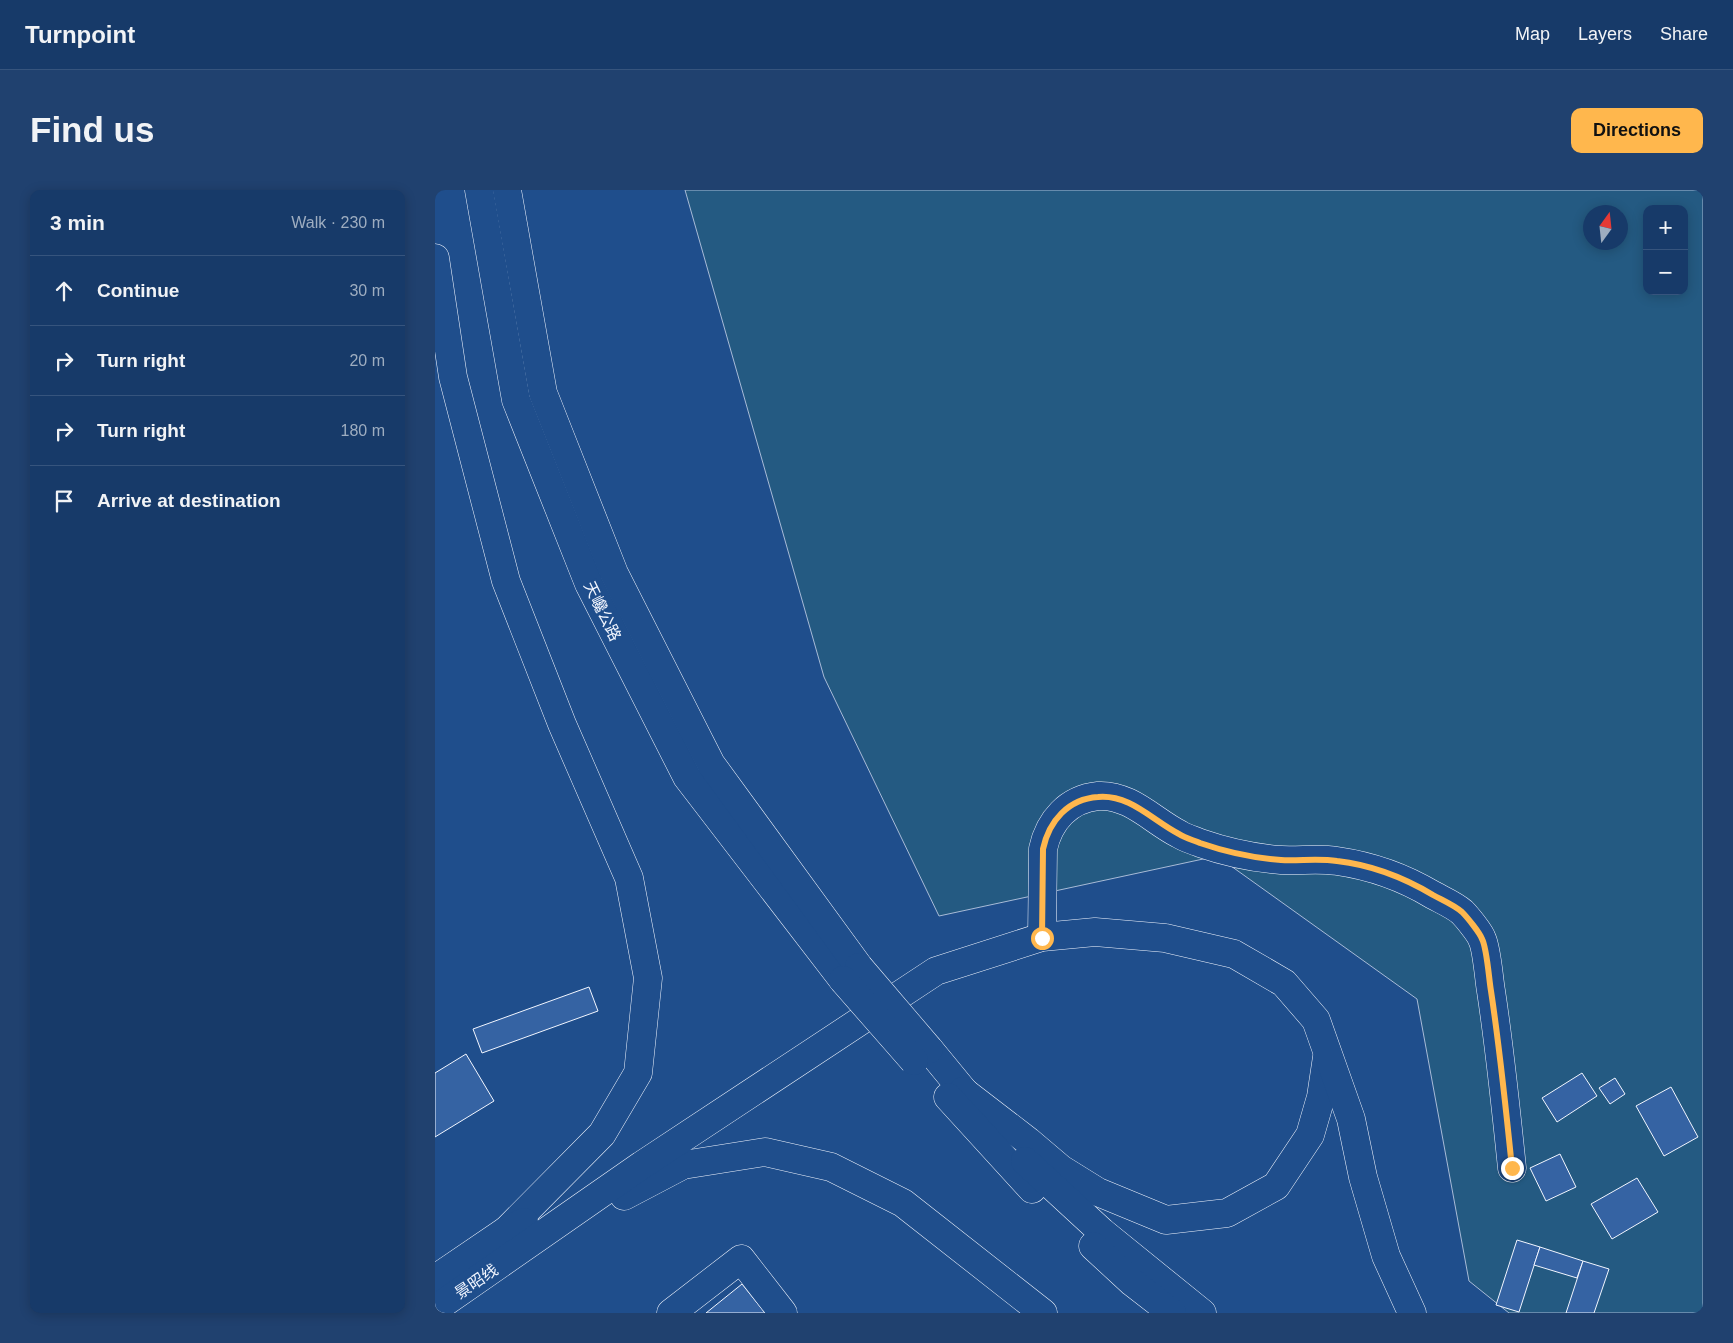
<!DOCTYPE html>
<html lang="en">
<head>
<meta charset="utf-8">
<style>
	body { margin:0; font-family:Arial,"Noto Sans SC",sans-serif; background:#20416f; color:#f1f3f6 }
	.controls { position:absolute; right:15px; top:15px; display:grid; overflow:hidden; border-radius:10px; box-shadow:0 2px 12px #0003 }
	.controls button { width:45px; height:45px; display:grid; place-items:center; padding:0; border:0; border-bottom:1px solid #36547d; background:#173a69; color:#f1f3f6; font:25px sans-serif }
	.compass { position:absolute; left:1148px; top:15px; width:45px; height:45px; border-radius:50%; background:#173a69; box-shadow:0 2px 12px #0003; rotate:15deg }
	.stop { position:absolute; width:15px; height:15px; margin:-11px; border:4px solid #ffb74d; border-radius:50%; background:#fff }
	.stop.end { background:#ffb74d; border-color:#fff; box-shadow:0 1px 5px #0008 }
	.list { margin:0; padding:0; list-style:none }
	h2 { display:flex; justify-content:space-between; align-items:center; height:65px; margin:0; padding:0 20px; font-size:21px }
	h2 small { font-size:16px; font-weight:400; color:#9eadc0 }
	.list li { display:grid; grid-template-columns:32px 1fr auto; gap:15px; align-items:center; box-sizing:border-box; height:70px; padding:0 20px; border-top:1px solid #36547d }
	.list b { display:block; font-size:19px; white-space:nowrap }
	.list em { font-size:16px; font-style:normal; color:#9eadc0 }
	.icon { flex:none; width:28px; height:28px; fill:none; stroke:currentColor; stroke-width:2; stroke-linecap:round; stroke-linejoin:round }
	.map { position:relative; flex:none; width:1268px; height:1123px; overflow:hidden; border-radius:10px }
	header { display:flex; align-items:center; gap:30px; box-sizing:border-box; height:70px; padding:0 25px; background:#173a69; border-bottom:1px solid #36547d }
	header strong { font-size:24px }
	nav { display:flex; gap:28px; margin-inline-start:auto; font-size:18px }
	.intro { display:flex; align-items:center; justify-content:space-between; box-sizing:border-box; height:120px; padding:0 30px }
	h1 { margin:0; font-size:35px }
	.button { padding:12px 22px; border-radius:10px; background:#ffb74d; color:#111; font-size:18px; font-weight:700 }
	main { display:flex; gap:30px; padding:0 30px }
	aside { flex:1; background:#173a69; border-radius:10px; box-shadow:0 2px 12px #0003 }
	.map>svg:first-child { display:block }
	.green { fill:#245a82; stroke:#a8bbd7; fill-rule:evenodd }
	.building { fill:#3563a3; stroke:#f2f6ff }
	.lines { fill:none; stroke-linecap:round; stroke-linejoin:round }
	.minor-casing { stroke:#f2f6ff; stroke-width:29 }
	.highway-casing { stroke:#f2f6ff; stroke-width:29 }
	.minor { stroke:#1f4e8c; stroke-width:28 }
	.highway { stroke:#1f4e8c; stroke-width:28 }
	.highway-bridge-casing { stroke:#f2f6ff; stroke-width:29; stroke-linecap:butt }
	.highway-bridge { stroke:#1f4e8c; stroke-width:28 }
	.route { stroke:#ffb74d; stroke-width:6 }
	.labels { text-anchor:middle; stroke-width:4; stroke-linejoin:round; paint-order:stroke }
	.street-label { font-size:16px; fill:#f2f6ff; stroke:#1f4e8c }
</style>
</head>
<body>
<header>
<strong>Turnpoint</strong>
<nav><a>Map</a><a>Layers</a><a>Share</a></nav>
</header>
<div class="intro"><h1>Find us</h1><a class="button">Directions</a></div>
<main>
<aside>
<h2>3 min<small>Walk · 230 m</small></h2>
<ul class="list">
<li><svg class="icon" aria-label="ahead" viewBox="0 0 24 24"><path d="M12 20V5M6 11l6-6 6 6"/></svg><div><b>Continue</b></div><em>30 m</em></li>
<li><svg class="icon" aria-label="right" viewBox="0 0 24 24"><path d="M7 20v-9h11M14 6l5 5-5 5"/></svg><div><b>Turn right</b></div><em>20 m</em></li>
<li><svg class="icon" aria-label="right" viewBox="0 0 24 24"><path d="M7 20v-9h11M14 6l5 5-5 5"/></svg><div><b>Turn right</b></div><em>180 m</em></li>
<li><svg class="icon" aria-label="arrive" viewBox="0 0 24 24"><path d="M6 21V4h12l-3 4 3 4H6"/></svg><div><b>Arrive at destination</b></div></li>
</ul>
</aside>
<div class="map">
<svg width="1268" height="1123" viewBox="0 0 1268 1123">
	<rect width="100%" height="100%" fill="#1f4e8c"/>
	<path class="green" d="M250,0H1268V1123H1074L1034,1091L982,809L782,666L504,726L389,487ZM1212,19H1249V101H1212ZM1156,22H1186V52H1156Z"/>
	<g class="building">
		<polygon points="154,797 163,821 47,863 38,839"/>
		<polygon points="31,864 59,911 0,947 0,883"/>
		<polygon points="1147,883 1162,906 1122,932 1107,908"/>
		<polygon points="1180,888 1190,904 1175,914 1164,898"/>
		<polygon points="1236,897 1263,947 1229,966 1201,916"/>
		<polygon points="1125,964 1141,997 1111,1011 1095,978"/>
		<polygon points="1202,988 1223,1022 1177,1049 1156,1014"/>
		<polygon points="1082,1050 1105,1057 1084,1122 1061,1115"/>
		<polygon points="1105,1057 1148,1071 1142,1088 1099,1075"/>
		<polygon points="1148,1071 1174,1079 1159,1123 1131,1123"/>
		<polygon points="307,1094 330,1123 271,1123"/>
	</g>
	<g class="lines">
		<defs>
			<g id="minor">
				<path d="M607,747L608,659C614,631 633,609 663,606C695,604 718,631 744,644C750,648 758,650 765,653C791,662 818,668 846,670C865,671 883,668 902,671C937,676 968,687 998,705C1007,710 1019,715 1027,722C1032,727 1045,743 1047,749C1052,759 1054,790 1056,801C1065,860 1071,919 1077,978"/>
				<polyline points="236,1123 306,1069 348,1123"/>
			</g>
			<g id="highway">
				<polyline points="44,0 81,210 154,394 252,587 408,790"/>
				<polyline points="72,0 108,203 179,383 276,574 424,777"/>
				<polyline points="0,68 18,187 71,391 127,534 194,688 213,788 203,883 167,944 72,1040"/>
				<polyline points="494,859 540,915"/>
				<polyline points="528,901 593,951 626,979 663,1002 731,1030 792,1023 841,996 875,945 886,907 892,867"/>
				<polyline points="513,907 597,999"/>
				<polyline points="590,971 667,1042 767,1123"/>
				<polyline points="189,1006 248,975 330,962 396,977 468,1013 608,1123"/>
				<polyline points="658,1056 697,1092 737,1123"/>
				<polyline points="0,1089 72,1040 89,1032"/>
				<polyline points="0,1119 207,975 501,781 607,747 660,742 730,748 799,764 849,793 881,830 916,929 928,987 951,1066 977,1123"/>
			</g>
		</defs>
		<use href="#minor" class="minor-casing"/>
		<use href="#highway" class="highway-casing"/>
		<use href="#minor" class="minor"/>
		<use href="#highway" class="highway"/>
		<defs>
			<g id="highway-bridge">
				<polyline points="424,777 494,859"/>
				<polyline points="408,790 479,871"/>
			</g>
		</defs>
		<use href="#highway-bridge" class="highway-bridge-casing"/>
		<use href="#highway-bridge" class="highway-bridge"/>
	</g>
	<g class="lines">
		<path class="route" d="M607,748L608,659C614,631 633,609 663,607C695,604 718,631 744,644C750,648 758,650 765,653C791,662 818,668 846,670C865,671 883,668 902,671C937,675 968,687 998,705C1007,710 1019,715 1027,722C1032,727 1045,743 1047,749C1052,758 1054,790 1056,801C1065,860 1071,919 1077,978"/>
	</g>
	<g class="labels">
		<g class="street-label">
			<text transform="translate(168 421) rotate(64)" y="6">天巉公路</text>
			<text transform="translate(41 1091) rotate(-34)" y="6">景昭线</text>
		</g>
	</g>
</svg>
<div class="controls">
<button>+</button>
<button>−</button>
</div>
<svg class="compass" viewBox="-18 -18 36 36"><path d="M0-13l5 13h-10z" fill="#e53935"/><path d="M0 13l5-13h-10z" fill="#9eadc0"/></svg>
<div class="stop" style="left:607px;top:748px"></div>
<div class="stop end" style="left:1077px;top:978px"></div>
</div>
</main>
</body>
</html>
